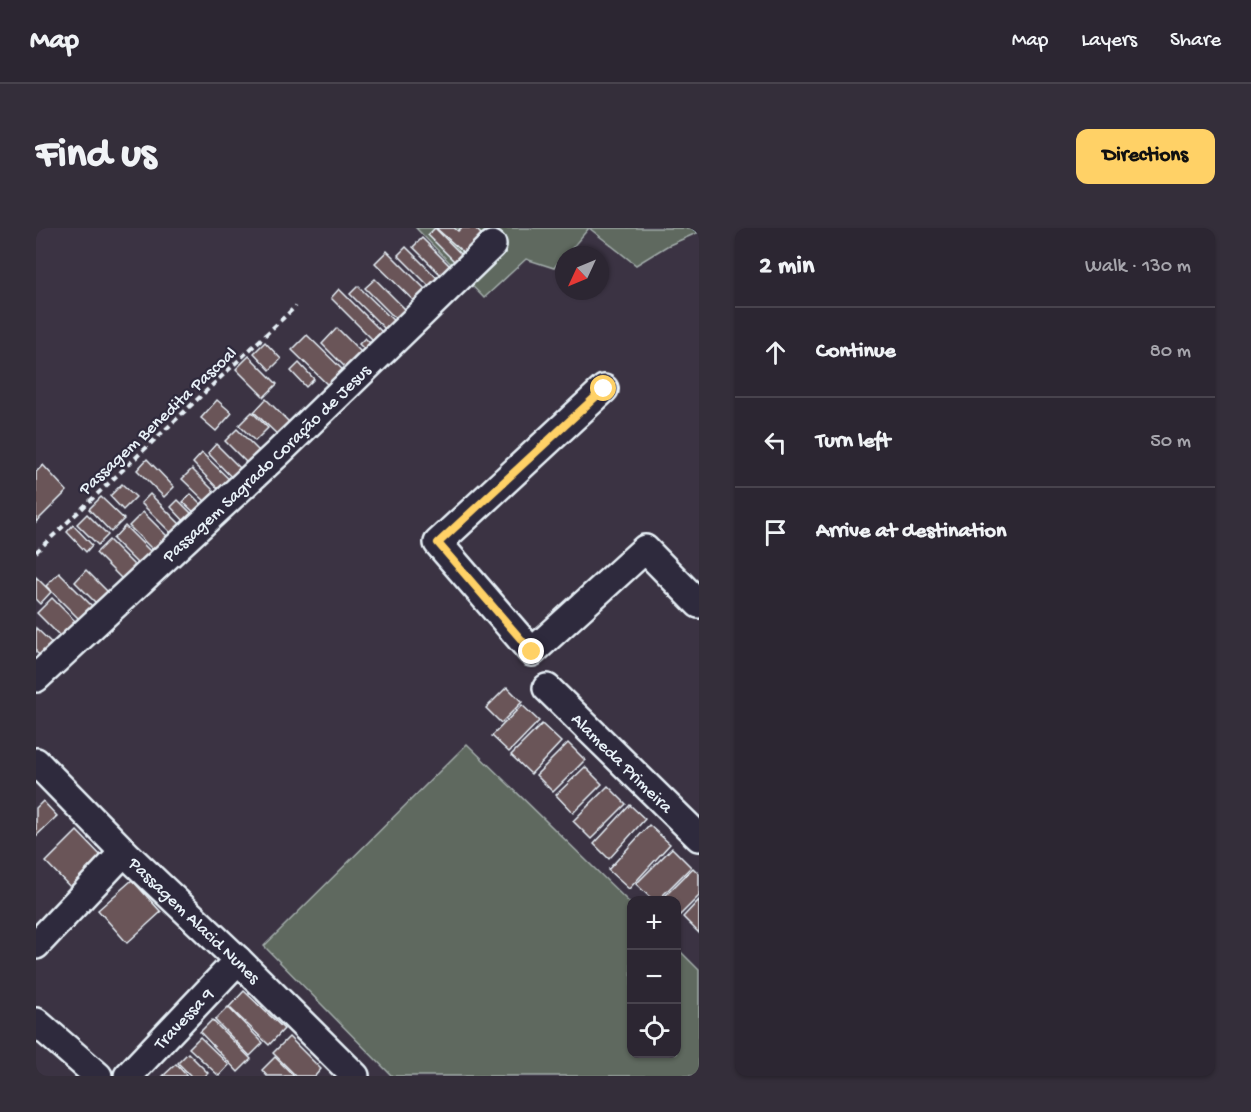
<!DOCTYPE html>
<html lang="en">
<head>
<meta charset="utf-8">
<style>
	body { margin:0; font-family:"Gochi Hand",sans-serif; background:#342e3a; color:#f1f3f6 }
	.controls { position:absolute; right:18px; bottom:18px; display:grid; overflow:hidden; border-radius:12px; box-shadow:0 2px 4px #0004 }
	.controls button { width:54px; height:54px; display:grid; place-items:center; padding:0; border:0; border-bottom:2px solid #48434d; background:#2c2632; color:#f1f3f6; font:30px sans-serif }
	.compass { position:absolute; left:519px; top:18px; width:54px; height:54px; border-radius:50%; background:#2c2632; box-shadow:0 2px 4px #0004; rotate:226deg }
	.stop { position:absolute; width:18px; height:18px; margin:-14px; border:4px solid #ffd166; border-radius:50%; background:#fff }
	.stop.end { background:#ffd166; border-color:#fff; box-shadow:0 2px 6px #0008 }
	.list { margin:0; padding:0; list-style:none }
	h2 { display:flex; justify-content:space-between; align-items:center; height:78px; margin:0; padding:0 24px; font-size:26px }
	h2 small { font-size:20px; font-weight:400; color:#a6a5ac }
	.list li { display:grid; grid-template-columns:39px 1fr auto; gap:18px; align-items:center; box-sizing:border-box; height:90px; padding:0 24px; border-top:2px solid #48434d }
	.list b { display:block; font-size:22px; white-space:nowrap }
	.list em { font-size:20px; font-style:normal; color:#a6a5ac }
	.icon { flex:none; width:33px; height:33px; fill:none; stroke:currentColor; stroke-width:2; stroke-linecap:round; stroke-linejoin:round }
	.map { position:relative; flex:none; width:663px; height:848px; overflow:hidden; border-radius:12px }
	header { display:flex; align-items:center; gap:36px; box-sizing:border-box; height:84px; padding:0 30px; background:#2c2632; border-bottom:2px solid #48434d }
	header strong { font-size:28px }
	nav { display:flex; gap:33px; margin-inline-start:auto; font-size:21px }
	.intro { display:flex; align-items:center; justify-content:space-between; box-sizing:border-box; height:144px; padding:0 36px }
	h1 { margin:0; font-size:42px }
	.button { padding:15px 27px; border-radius:12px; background:#ffd166; color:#111; font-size:21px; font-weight:700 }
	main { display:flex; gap:36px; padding:0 36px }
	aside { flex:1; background:#2c2632; border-radius:12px; box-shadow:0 2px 4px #0004 }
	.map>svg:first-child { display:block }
	.green { fill:#5e695e; stroke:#a3adab; stroke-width:1.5 }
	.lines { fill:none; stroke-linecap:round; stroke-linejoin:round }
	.stream { stroke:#899ba9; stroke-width:6 }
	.building { fill:#6a5559; stroke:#e8f1f8; stroke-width:1.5 }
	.minor-casing { stroke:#e8f1f8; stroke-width:32 }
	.path { stroke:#e8f1f8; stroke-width:4; stroke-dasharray:6 4.5; stroke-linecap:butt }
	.minor { stroke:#2f2a3d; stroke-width:27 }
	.route { stroke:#ffd166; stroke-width:8 }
	.labels { text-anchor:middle; stroke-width:4.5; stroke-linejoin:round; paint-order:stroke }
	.street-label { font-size:18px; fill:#e8f1f8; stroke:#2f2a3d }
</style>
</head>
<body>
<header>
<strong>Map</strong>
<nav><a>Map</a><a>Layers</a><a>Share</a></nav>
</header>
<div class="intro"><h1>Find us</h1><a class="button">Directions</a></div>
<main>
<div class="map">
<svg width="663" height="848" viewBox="0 0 663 848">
	<rect width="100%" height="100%" fill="#3b3343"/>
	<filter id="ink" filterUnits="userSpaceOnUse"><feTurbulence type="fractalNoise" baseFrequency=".0167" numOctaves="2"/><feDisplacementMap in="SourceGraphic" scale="12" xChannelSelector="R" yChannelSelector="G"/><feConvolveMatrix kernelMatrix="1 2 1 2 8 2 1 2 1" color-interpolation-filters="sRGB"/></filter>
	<g filter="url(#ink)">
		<g class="green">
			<polygon points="380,0 663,0 663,4 631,18 600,37 553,0 530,27 528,27 518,40 490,31 448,70"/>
			<polygon points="431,516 595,676 596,826 640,826 641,720 663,742 663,846 658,848 356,848 228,718"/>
		</g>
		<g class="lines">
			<polyline class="stream" points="659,0 663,2"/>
		</g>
		<g class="building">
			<polygon points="399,0 427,28 420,35 392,7"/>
			<polygon points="400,0 418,0 422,3 425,0 439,0 445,6 428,25"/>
			<polygon points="386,10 419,43 410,52 377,19"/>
			<polygon points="370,19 406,55 398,63 362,27"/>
			<polygon points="351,23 396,68 384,79 339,35"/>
			<polygon points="339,51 373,85 364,95 329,60"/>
			<polygon points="322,58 364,99 356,108 314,66"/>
			<polygon points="303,61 352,110 343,118 295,70"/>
			<polygon points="301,100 330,129 315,145 286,116"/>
			<polygon points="271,107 311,146 296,161 256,122"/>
			<polygon points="329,110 340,121 334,127 323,116"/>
			<polygon points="229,114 245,131 234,142 218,125"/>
			<polygon points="213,128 241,156 228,169 200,141"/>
			<polygon points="263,135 278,151 270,159 255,143"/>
			<polygon points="230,171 257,198 245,210 218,184"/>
			<polygon points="181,172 196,185 180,203 165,190"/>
			<polygon points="216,184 232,200 219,213 203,197"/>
			<polygon points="201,201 229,229 217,241 189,213"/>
			<polygon points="180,216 212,248 203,257 172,225"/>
			<polygon points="166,225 199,257 189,268 157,235"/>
			<polygon points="111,231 138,259 128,269 101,242"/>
			<polygon points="7,237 31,263 0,294 0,244"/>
			<polygon points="156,241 182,267 173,277 146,251"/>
			<polygon points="86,256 100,269 87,282 74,268"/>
			<polygon points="114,266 152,304 143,313 105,275"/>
			<polygon points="155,266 168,279 161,287 147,274"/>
			<polygon points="65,269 88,291 75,304 53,281"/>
			<polygon points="142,272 158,288 150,295 135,279"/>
			<polygon points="107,284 139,316 125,330 93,298"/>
			<polygon points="51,286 72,307 62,317 41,296"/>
			<polygon points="37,297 56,317 50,324 31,304"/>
			<polygon points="89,298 123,332 110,344 77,311"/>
			<polygon points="73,312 106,345 93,358 60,325"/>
			<polygon points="50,342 78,370 66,381 39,354"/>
			<polygon points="23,345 60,382 47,395 10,358"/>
			<polygon points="0,349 15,364 4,376 0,372"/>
			<polygon points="16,370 46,400 31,415 1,385"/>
			<polygon points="0,400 21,420 9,432 0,424"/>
			<polygon points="471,459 486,474 465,495 450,480"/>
			<polygon points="486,477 503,493 473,524 456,508"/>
			<polygon points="506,496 525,514 495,546 475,527"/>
			<polygon points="532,515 549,532 517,564 500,547"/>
			<polygon points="549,539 566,556 537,585 520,567"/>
			<polygon points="572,558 590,576 555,611 537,593"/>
			<polygon points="7,573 21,588 0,608 0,580"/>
			<polygon points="594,577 609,591 573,631 558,616"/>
			<polygon points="613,597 634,616 593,661 572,642"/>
			<polygon points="41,603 69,632 38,663 10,634"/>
			<polygon points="636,620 655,639 622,672 617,672 600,656"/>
			<polygon points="657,640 663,646 663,668 641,690 640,672 625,672"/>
			<polygon points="96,652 125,684 91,715 62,682"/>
			<polygon points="663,672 663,705 647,689"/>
			<polygon points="208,763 248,801 233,817 193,779"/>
			<polygon points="192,779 227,815 214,828 179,792"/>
			<polygon points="176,792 215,831 202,844 164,804"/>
			<polygon points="164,809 193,837 183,848 153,820"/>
			<polygon points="253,809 285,841 279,848 260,848 237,825"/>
			<polygon points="152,825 172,845 169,848 155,848 142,835"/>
			<polygon points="239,829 258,848 231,848 226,842"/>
			<polygon points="140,836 151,848 127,848"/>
		</g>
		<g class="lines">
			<defs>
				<g id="minor">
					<polyline points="568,161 402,315 496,424 609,321 663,376"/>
					<path id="s1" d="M0,450L241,226L456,17"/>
					<path id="s2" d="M511,460L663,609"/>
					<path id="s3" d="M0,534L88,624L202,732L319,848"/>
					<polyline points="0,717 88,624"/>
					<polyline points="0,794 62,848"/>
					<path id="s4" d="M92,848L202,732"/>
				</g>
			</defs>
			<use href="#minor" class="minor-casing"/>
			<polyline class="path" points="0,324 260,78"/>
			<use href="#minor" class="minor"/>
		</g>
	</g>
	<g class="lines" filter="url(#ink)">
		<polyline class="route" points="496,424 402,315 568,161"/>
	</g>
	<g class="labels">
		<g class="street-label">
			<text transform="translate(121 192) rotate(-43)" y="6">Passagem Benedita Pascoal</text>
			<text dy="6" stroke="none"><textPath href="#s1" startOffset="315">Passagem Sagrado Coração de Jesus</textPath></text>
			<text dy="6" stroke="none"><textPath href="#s2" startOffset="106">Alameda Primeira</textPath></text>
			<text dy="6" stroke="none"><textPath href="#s3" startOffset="224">Passagem Alacid Nunes</textPath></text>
			<text dy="6" stroke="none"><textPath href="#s4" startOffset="80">Travessa 9</textPath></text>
		</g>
	</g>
</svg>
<div class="controls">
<button>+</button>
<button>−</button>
<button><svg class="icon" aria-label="locate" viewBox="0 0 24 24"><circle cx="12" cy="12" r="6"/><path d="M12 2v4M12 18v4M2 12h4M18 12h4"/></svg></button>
</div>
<svg class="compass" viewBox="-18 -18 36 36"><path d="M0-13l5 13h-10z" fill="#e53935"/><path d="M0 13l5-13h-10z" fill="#a6a5ac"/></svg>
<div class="stop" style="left:568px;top:161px"></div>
<div class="stop end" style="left:496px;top:424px"></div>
</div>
<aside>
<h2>2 min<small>Walk · 130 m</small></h2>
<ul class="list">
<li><svg class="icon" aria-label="ahead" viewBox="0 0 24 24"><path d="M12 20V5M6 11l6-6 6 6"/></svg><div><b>Continue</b></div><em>80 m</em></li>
<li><svg class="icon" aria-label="left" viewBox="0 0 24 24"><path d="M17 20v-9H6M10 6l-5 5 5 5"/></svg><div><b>Turn left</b></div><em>50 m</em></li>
<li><svg class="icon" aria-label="arrive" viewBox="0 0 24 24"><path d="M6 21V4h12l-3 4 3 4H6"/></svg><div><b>Arrive at destination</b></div></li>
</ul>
</aside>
</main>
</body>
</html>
